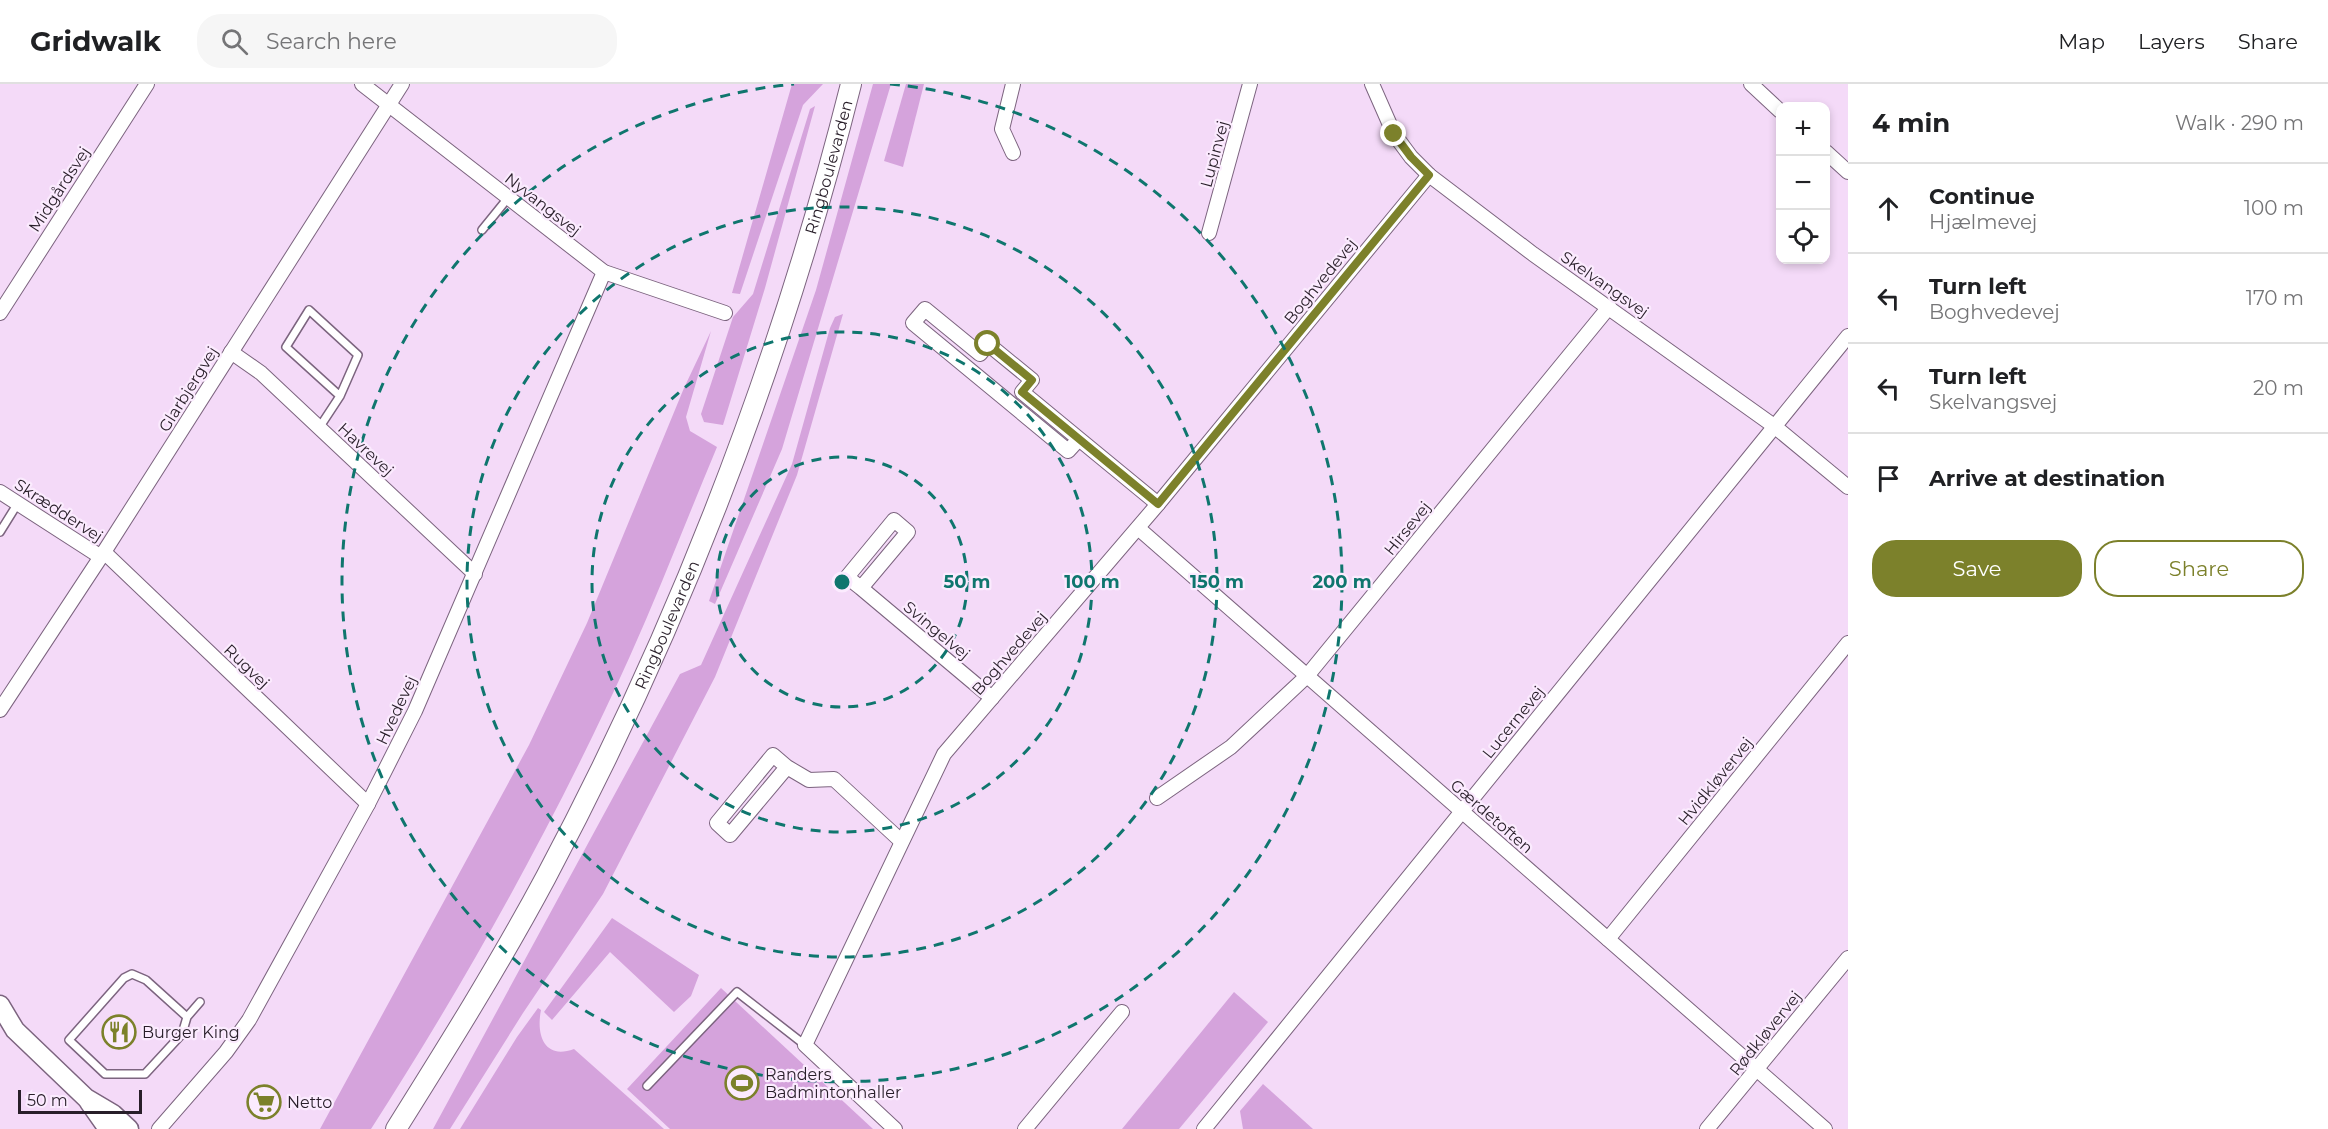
<!DOCTYPE html>
<html lang="en">
<head>
<meta charset="utf-8">
<style>
	body { margin:0; font-family:Montserrat,sans-serif; background:#f6f6f6; color:#202124 }
	.controls { position:absolute; right:18px; top:18px; display:grid; overflow:hidden; border-radius:12px; box-shadow:0 3px 9px #0003 }
	.controls button { width:54px; height:54px; display:grid; place-items:center; padding:0; border:0; border-bottom:2px solid #e0e0e0; background:#fff; color:#202124; font:30px sans-serif }
	.scale { position:absolute; left:18px; bottom:15px; width:124px; box-sizing:border-box; padding-left:6px; border:3px solid #281e29; border-top:0; font-size:16px; line-height:21px; white-space:nowrap; color:#281e29; -webkit-text-stroke:4px #fbebfe; paint-order:stroke }
	.stop { position:absolute; width:18px; height:18px; margin:-14px; border:4px solid #7c812b; border-radius:50%; background:#fff }
	.stop.end { background:#7c812b; border-color:#fff; box-shadow:0 2px 6px #0008 }
	.list { margin:0; padding:0; list-style:none }
	h2 { display:flex; justify-content:space-between; align-items:center; height:78px; margin:0; padding:0 24px; font-size:26px }
	h2 small { font-size:20px; font-weight:400; color:#757577 }
	.list li { display:grid; grid-template-columns:39px 1fr auto; gap:18px; align-items:center; box-sizing:border-box; height:90px; padding:0 24px; border-top:2px solid #e0e0e0 }
	.list b { display:block; font-size:22px; white-space:nowrap }
	.list p { margin:0; font-size:20px; white-space:nowrap; color:#757577 }
	.list em { font-size:20px; font-style:normal; color:#757577 }
	.actions { display:flex; gap:12px; padding:18px 24px }
	.actions a { flex:1; padding:14px 0; border:2px solid #7c812b; border-radius:24px; text-align:center; font-size:21px; color:#7c812b }
	.actions .main { background:#7c812b; color:#fff }
	.icon { flex:none; width:33px; height:33px; fill:none; stroke:currentColor; stroke-width:2; stroke-linecap:round; stroke-linejoin:round }
	.map { position:relative; flex:none; width:1848px; height:1045px; overflow:hidden }
	header { display:flex; align-items:center; gap:36px; box-sizing:border-box; height:84px; padding:0 30px; background:#fff; border-bottom:2px solid #e0e0e0 }
	header strong { font-size:28px }
	nav { display:flex; gap:33px; margin-inline-start:auto; font-size:21px }
	.search { width:420px; height:54px; background:#f6f6f6; display:flex; align-items:center; gap:15px; box-sizing:border-box; padding:0 21px; border-radius:24px; color:#757577; font-size:22px }
	main { display:flex }
	aside { flex:1; background:#fff }
	.map>svg:first-child { display:block }
	.green { fill:#d5a3dc }
	.lines { fill:none; stroke-linecap:round; stroke-linejoin:round }
	.service-casing { stroke:#7c647f; stroke-width:10 }
	.minor-casing { stroke:#7c647f; stroke-width:16 }
	.tertiary-casing { stroke:#7c647f; stroke-width:21 }
	.secondary-casing { stroke:#7c647f; stroke-width:22 }
	.service { stroke:#fff; stroke-width:7 }
	.minor { stroke:#fff; stroke-width:14 }
	.tertiary { stroke:#fff; stroke-width:18 }
	.secondary { stroke:#fff; stroke-width:20 }
	.route { stroke:#7c812b; stroke-width:8 }
	.ring { fill:none; stroke:#0f766e; stroke-width:3; stroke-dasharray:10 8 }
	.labels { text-anchor:middle; stroke-width:4.5; stroke-linejoin:round; paint-order:stroke }
	.street-label { font-size:16px; fill:#281e29; stroke:#fbebfe }
	.poi-label { font-size:16px; fill:#281e29; stroke:#fbebfe; text-anchor:start }
	.centre { fill:#0f766e; stroke:#fbebfe; stroke-width:3 }
	.ring-label { font-size:18px; text-anchor:middle; font-weight:bold; fill:#0f766e; stroke:#fbebfe; stroke-width:4.5; stroke-linejoin:round; paint-order:stroke }
</style>
</head>
<body>
<header>
<strong>Gridwalk</strong>
<div class="search"><svg class="icon" aria-label="search" viewBox="0 0 24 24"><circle cx="10" cy="10" r="6"/><path d="M15 15l6 6"/></svg>Search here</div>
<nav><a>Map</a><a>Layers</a><a>Share</a></nav>
</header>
<main>
<div class="map">
<svg width="1848" height="1045" viewBox="0 0 1848 1045">
	<rect width="100%" height="100%" fill="#f4daf8"/>
	<g class="green">
		<polygon points="792,0 823,0 803,21 740,210 732,209"/>
		<polygon points="873,0 891,0 782,365 715,520 709,517 816,206"/>
		<polygon points="906,0 924,0 903,83 884,77"/>
		<polygon points="815,22 765,204 723,341 704,338 701,330 733,233 753,210 810,25"/>
		<polygon points="843,230 797,391 715,593 603,810 523,929 450,1045 433,1045 680,590 701,581 792,380 830,244 835,233"/>
		<path d="M711,247L686,333L690,347L717,363C688,432 661,503 630,572C556,736 468,894 371,1045H320L529,661L587,539L684,304Z"/>
		<polygon points="612,834 699,891 691,912 674,928 610,868 552,936 544,928"/>
		<polygon points="721,904 873,1045 670,1045 627,1005"/>
		<polygon points="1234,908 1268,938 1179,1045 1122,1045"/>
		<path d="M538,924L541,926C536,951 544,976 574,965L664,1045H460L517,953Z"/>
		<polygon points="1263,1000 1313,1045 1243,1045 1240,1027"/>
	</g>
	<g class="lines">
		<defs>
			<g id="service">
				<polyline points="482,146 508,114"/>
				<polyline points="319,344 340,312 358,271 309,226 286,263 340,312"/>
				<polyline points="0,448 18,419"/>
				<polyline points="187,933 146,896 132,890 124,894 69,956 105,990 145,990 182,950 187,933 200,918"/>
				<polyline points="647,1002 737,908 805,961"/>
			</g>
			<g id="minor">
				<polyline points="362,0 604,188 725,229"/>
				<polyline points="1372,0 1394,50 1411,73 1429,91 1533,170 1774,342 1848,403"/>
				<polyline points="1751,0 1780,27"/>
				<polyline points="1826,68 1848,88"/>
				<polyline points="1013,69 1002,45 1013,0"/>
				<polyline points="1209,149 1250,0"/>
				<polyline points="0,229 147,0"/>
				<polyline points="231,268 261,289 475,490"/>
				<polyline points="1079,355 1022,308 1032,296 988,260 980,270 925,225 913,239 1068,367 1079,355 1158,420"/>
				<polyline points="0,408 101,473"/>
				<polyline points="1138,444 1825,1045"/>
				<polyline points="104,468 368,720"/>
				<polyline points="861,504 908,448 894,436 847,493 861,504 992,614"/>
				<polyline points="0,626 104,468 402,0"/>
				<polyline points="787,683 773,671 717,739 730,751 787,683 809,696 834,695 901,757"/>
				<polyline points="1157,714 1231,663 1307,592 1609,223"/>
				<polyline points="1608,855 1848,559"/>
				<polyline points="159,1045 226,968 249,936 368,720 415,627 604,188"/>
				<polyline points="895,1045 805,961 944,670 1158,420 1429,91"/>
				<polyline points="1025,1045 1122,928"/>
				<polyline points="1204,1045 1848,252"/>
				<polyline points="1707,1045 1848,874"/>
			</g>
			<g id="tertiary">
				<polyline points="0,921 15,946 86,1014 113,1030 129,1045"/>
				<polyline points="89,1018 108,1045"/>
			</g>
			<g id="secondary">
				<path id="s1" d="M396,1045C448,962 500,879 546,793C679,543 782,275 851,0"/>
			</g>
		</defs>
		<use href="#service" class="service-casing"/>
		<use href="#minor" class="minor-casing"/>
		<use href="#tertiary" class="tertiary-casing"/>
		<use href="#secondary" class="secondary-casing"/>
		<use href="#service" class="service"/>
		<use href="#minor" class="minor"/>
		<use href="#tertiary" class="tertiary"/>
		<use href="#secondary" class="secondary"/>
	</g>
	<g class="lines">
		<polyline class="route" points="988,260 1032,296 1022,308 1158,420 1429,91 1411,73 1394,50"/>
	</g>
	<g class="ring">
		<circle cx="842" cy="498" r="125"/>
		<circle cx="842" cy="498" r="250"/>
		<circle cx="842" cy="498" r="375"/>
		<path d="M890 0A500 500 0 1 1 794 0"/>
	</g>
	<defs>
		<symbol id="restaurant-ring" viewBox="-11 -11 22 22"><circle r="9.5" fill="#fbebfe" stroke="#7c812b" stroke-width="1.5"/><path d="M-5-6h1v4h1v-4h1v4h1v-4h1v5L-1.5 .5V6h-2V.5L-5-1ZM5-6V6H3V1.5H1.5Q1.5-4 5-6Z" fill="#7c812b"/></symbol>
		<symbol id="stadium-ring" viewBox="-11 -11 22 22"><circle r="9.5" fill="#fbebfe" stroke="#7c812b" stroke-width="1.5"/><path d="M0-5a6.5 5 0 1 0 0 10a6.5 5 0 1 0 0-10ZM-3.5-1.8h7v3.6h-7Z" fill="#7c812b"/></symbol>
		<symbol id="supermarket-ring" viewBox="-11 -11 22 22"><circle r="9.5" fill="#fbebfe" stroke="#7c812b" stroke-width="1.5"/><path d="M-6-5.5h2.5l.6 2H6L4.5 2H-2.5L-4.4-4H-6ZM-1.5 3.2a1.3 1.3 0 1 0 .1 0ZM3 3.2a1.3 1.3 0 1 0 .1 0Z" fill="#7c812b"/></symbol>
	</defs>
	<g fill-rule="evenodd">
		<use href="#restaurant-ring" x="100" y="929" width="38" height="38"/>
		<use href="#stadium-ring" x="723" y="980" width="38" height="38"/>
		<use href="#supermarket-ring" x="245" y="999" width="38" height="38"/>
	</g>
	<g class="labels">
		<g class="street-label">
			<text transform="translate(1214 70) rotate(-75)" y="6">Lupinvej</text>
			<text dy="6" stroke="none"><textPath href="#s1" startOffset="1059">Ringboulevarden</textPath></text>
			<text transform="translate(59 105) rotate(-57)" y="6">Midgårdsvej</text>
			<text transform="translate(543 120) rotate(38)" y="6">Nyvangsvej</text>
			<text transform="translate(1320 197) rotate(-51)" y="6">Boghvedevej</text>
			<text transform="translate(1605 200) rotate(35)" y="6">Skelvangsvej</text>
			<text transform="translate(188 305) rotate(-58)" y="6">Glarbjergvej</text>
			<text transform="translate(366 365) rotate(43)" y="6">Havrevej</text>
			<text transform="translate(59 426) rotate(33)" y="6">Skræddervej</text>
			<text transform="translate(1407 444) rotate(-51)" y="6">Hirsevej</text>
			<text dy="6" stroke="none"><textPath href="#s1" startOffset="573">Ringboulevarden</textPath></text>
			<text transform="translate(937 546) rotate(40)" y="6">Svingelvej</text>
			<text transform="translate(1009 569) rotate(-49)" y="6">Boghvedevej</text>
			<text transform="translate(247 582) rotate(44)" y="6">Rugvej</text>
			<text transform="translate(396 626) rotate(-65)" y="6">Hvedevej</text>
			<text transform="translate(1513 638) rotate(-51)" y="6">Lucernevej</text>
			<text transform="translate(1715 697) rotate(-51)" y="6">Hvidkløvervej</text>
			<text transform="translate(1492 732) rotate(41)" y="6">Gærdetoften</text>
			<text transform="translate(1765 949) rotate(-51)" y="6">Rødkløvervej</text>
		</g>
		<g class="poi-label">
			<text x="142" y="954">Burger King</text>
			<text x="765" y="996">Randers<tspan x="765" dy="18">Badmintonhaller</tspan></text>
			<text x="287" y="1024">Netto</text>
		</g>
	</g>
	<circle cx="842" cy="498" r="9" class="centre"/>
	<g class="ring-label">
		<text x="967" y="504">50 m</text>
		<text x="1092" y="504">100 m</text>
		<text x="1217" y="504">150 m</text>
		<text x="1342" y="504">200 m</text>
	</g>
</svg>
<div class="controls">
<button>+</button>
<button>−</button>
<button><svg class="icon" aria-label="locate" viewBox="0 0 24 24"><circle cx="12" cy="12" r="6"/><path d="M12 2v4M12 18v4M2 12h4M18 12h4"/></svg></button>
</div>
<div class="scale">50 m</div>
<div class="stop" style="left:988px;top:260px"></div>
<div class="stop end" style="left:1394px;top:50px"></div>
</div>
<aside>
<h2>4 min<small>Walk · 290 m</small></h2>
<ul class="list">
<li><svg class="icon" aria-label="ahead" viewBox="0 0 24 24"><path d="M12 20V5M6 11l6-6 6 6"/></svg><div><b>Continue</b><p>Hjælmevej</p></div><em>100 m</em></li>
<li><svg class="icon" aria-label="left" viewBox="0 0 24 24"><path d="M17 20v-9H6M10 6l-5 5 5 5"/></svg><div><b>Turn left</b><p>Boghvedevej</p></div><em>170 m</em></li>
<li><svg class="icon" aria-label="left" viewBox="0 0 24 24"><path d="M17 20v-9H6M10 6l-5 5 5 5"/></svg><div><b>Turn left</b><p>Skelvangsvej</p></div><em>20 m</em></li>
<li><svg class="icon" aria-label="arrive" viewBox="0 0 24 24"><path d="M6 21V4h12l-3 4 3 4H6"/></svg><div><b>Arrive at destination</b></div></li>
</ul>
<div class="actions"><a class="main">Save</a><a>Share</a></div>
</aside>
</main>
</body>
</html>
